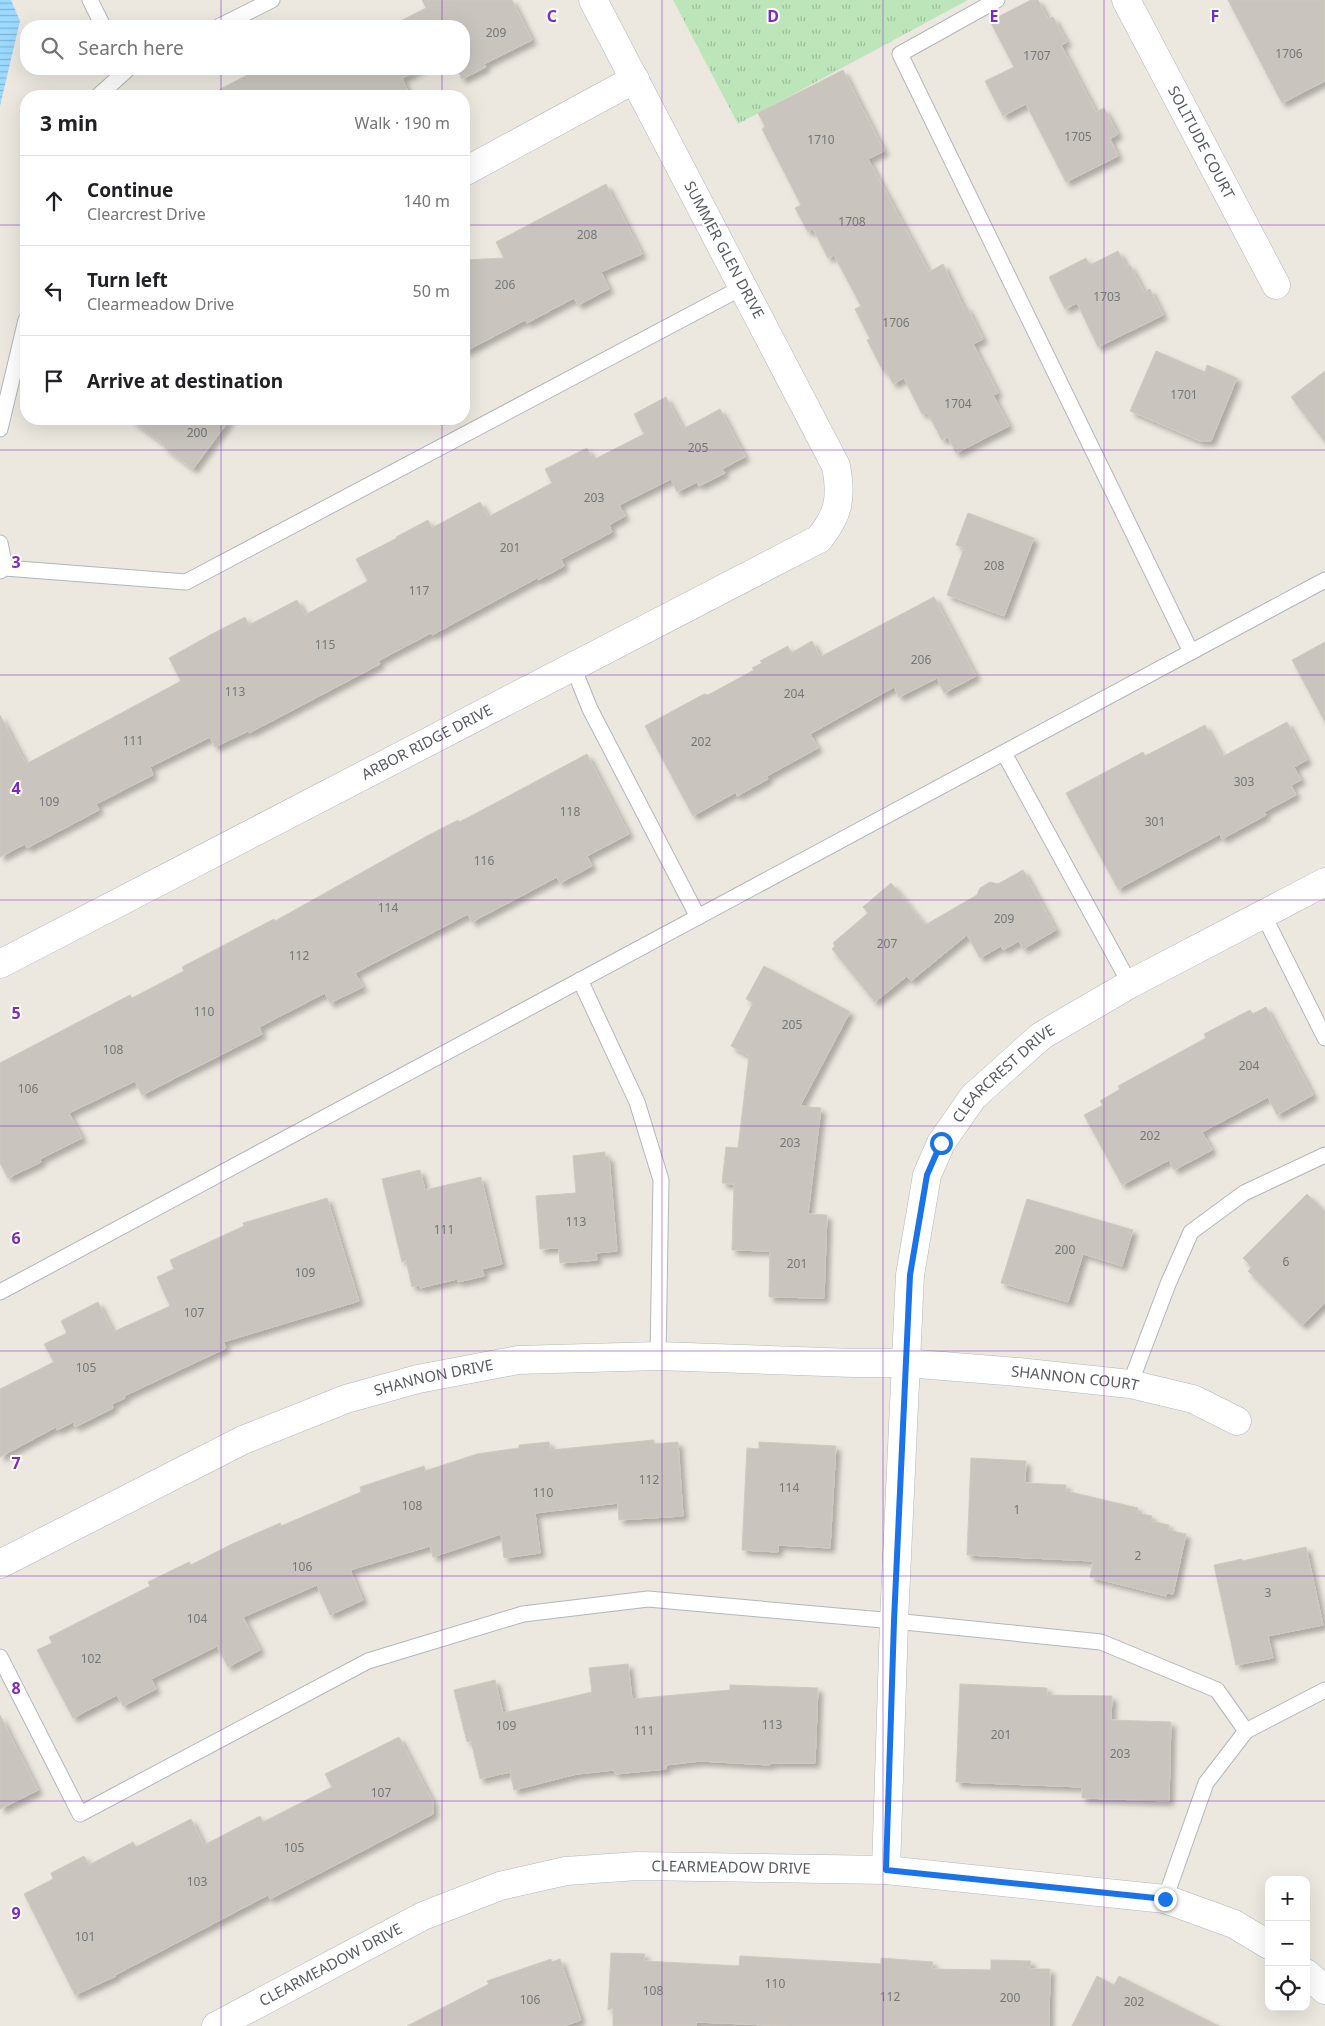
<!DOCTYPE html>
<html lang="en">
<head>
<meta charset="utf-8">
<style>
	body { margin:0; font-family:"Noto Sans",sans-serif; background:#f2f2f2; color:#202124 }
	.controls { position:absolute; right:15px; bottom:15px; display:grid; overflow:hidden; border-radius:10px; box-shadow:0 5px 20px #0002 }
	.controls button { width:45px; height:45px; display:grid; place-items:center; padding:0; border:0; border-bottom:1px solid #e0e0e0; background:#fff; color:#202124; font:25px sans-serif }
	.stop { position:absolute; width:15px; height:15px; margin:-11px; border:4px solid #1a73e8; border-radius:50%; background:#fff }
	.stop.end { background:#1a73e8; border-color:#fff; box-shadow:0 1px 5px #0008 }
	.list { margin:0; padding:0; list-style:none }
	h2 { display:flex; justify-content:space-between; align-items:center; height:65px; margin:0; padding:0 20px; font-size:21px }
	h2 small { font-size:16px; font-weight:400; color:#757577 }
	.list li { display:grid; grid-template-columns:32px 1fr auto; gap:15px; align-items:center; box-sizing:border-box; height:90px; padding:0 20px; border-top:1px solid #e0e0e0 }
	.list b { display:block; font-size:19px; white-space:nowrap }
	.list p { margin:0; font-size:16px; white-space:nowrap; color:#757577 }
	.list em { font-size:16px; font-style:normal; color:#757577 }
	.icon { flex:none; width:28px; height:28px; fill:none; stroke:currentColor; stroke-width:2; stroke-linecap:round; stroke-linejoin:round }
	.map { position:relative; flex:none; width:1325px; height:2026px; overflow:hidden }
	.search { position:absolute; background:#fff; box-shadow:0 5px 20px #0002; left:20px; top:20px; width:450px; height:55px; display:flex; align-items:center; gap:12px; box-sizing:border-box; padding:0 18px; border-radius:20px; color:#757577; font-size:19px }
	.panel { position:absolute; background:#fff; box-shadow:0 5px 20px #0002; left:20px; top:90px; width:450px; height:335px; border-radius:20px }
	.map>svg:first-child { display:block }
	.park { fill:url(#park-tufts) }
	.water { fill:url(#water-rules) }
	.building { fill:#c9c5be; stroke:#d0c9bd; filter:url(#shadow) }
	.lines { fill:none; stroke-linecap:round; stroke-linejoin:round }
	.service-casing { stroke:#b2b6bb; stroke-width:17 }
	.minor-casing { stroke:#b2b6bb; stroke-width:29 }
	.service { stroke:#fff; stroke-width:15 }
	.minor { stroke:#fff; stroke-width:28 }
	.route { stroke:#1a73e8; stroke-width:6 }
	.grid { fill:none; stroke:#7b2cbf; stroke-width:1; stroke-opacity:0.55 }
	.labels { text-anchor:middle; stroke-width:4; stroke-linejoin:round; paint-order:stroke }
	.number-label { font-size:12px; fill:#747678 }
	.street-label { font-size:15px; fill:#585c61; stroke:#fff }
	.grid-label { font-size:16px; text-anchor:middle; font-weight:bold; fill:#7b2cbf; stroke:#fff; stroke-width:4; stroke-linejoin:round; paint-order:stroke }
</style>
</head>
<body>
<div class="map">
<svg width="1325" height="2026" viewBox="0 0 1325 2026">
	<defs>
		<pattern id="park-tufts" width="24" height="20" patternUnits="userSpaceOnUse" patternTransform="scale(1.25)"><rect width="24" height="20" fill="#bde5ba"/><path d="M3 7l-1-3M5 7V3M7 7l1-3M15 17l-1-3M17 17v-4M19 17l1-3" fill="none" stroke="#9cbd9b"/></pattern>
		<pattern id="water-rules" width="6" height="5" patternUnits="userSpaceOnUse" patternTransform="scale(1.25)"><rect width="6" height="5" fill="#9cdaff"/><path d="M0 2.5h6" fill="none" stroke="#82b4d2"/></pattern>
		<filter id="shadow"><feDropShadow dx="4.5" dy="4.5" stdDeviation="2.5" flood-color="#0004"/></filter>
	</defs>
	<rect width="100%" height="100%" fill="#ece8df"/>
	<polygon class="park" points="673,0 968,0 738,124"/>
	<polygon class="water" points="0,0 11,0 20,21 0,106"/>
	<g class="building">
		<polygon points="422,0 512,0 532,40 484,64 486,67 462,79 457,69 464,69 464,26 391,26 426,8"/>
		<polygon points="1031,0 1038,0 1048,19 1053,17 1067,42 1061,45 1096,112 1104,108 1118,134 1110,139 1118,156 1066,182 1026,104 1003,116 985,81 1014,67 990,21"/>
		<polygon points="1228,0 1325,0 1325,81 1282,103"/>
		<polygon points="259,69 421,69 402,78 410,96 207,96"/>
		<polygon points="843,70 884,151 868,159 929,272 943,264 964,308 967,307 983,339 973,344 998,393 993,395 1009,426 956,453 948,437 942,440 927,412 922,414 904,378 893,384 886,370 883,371 867,340 870,339 855,309 861,306 834,255 828,258 813,229 808,232 795,208 801,205 762,129 765,127 758,113"/>
		<polygon points="606,184 642,254 601,272 609,289 578,305 574,298 527,323 525,320 464,352 464,260 504,258 496,242"/>
		<polygon points="1118,251 1127,267 1130,265 1144,292 1150,289 1163,315 1098,347 1077,303 1065,309 1049,277 1086,258 1090,265"/>
		<polygon points="1156,351 1205,372 1207,365 1237,378 1211,441 1200,441 1130,411"/>
		<polygon points="1325,371 1325,442 1291,397"/>
		<polygon points="666,397 683,429 720,409 745,457 722,469 725,473 699,486 697,482 677,492 671,479 619,505 625,516 609,525 612,532 561,559 564,566 538,580 537,578 432,635 431,633 378,661 380,664 249,733 248,731 215,747 210,737 150,767 153,775 96,804 99,810 27,848 25,844 0,857 0,715 26,764 181,681 169,658 212,634 245,617 249,625 297,600 305,615 368,581 356,559 397,538 396,537 428,520 432,528 480,502 488,517 552,483 545,469 587,448 593,460 644,434 634,414"/>
		<polygon points="130,419 230,419 193,469 164,447 165,445"/>
		<polygon points="968,513 1034,538 1004,616 947,595 964,548 956,545"/>
		<polygon points="934,597 976,676 944,693 937,678 899,697 894,687 810,734 818,748 767,776 768,779 737,796 736,792 693,816 645,726 704,694 708,695 754,670 752,668 762,663 760,661 788,646 791,653 812,641 820,657"/>
		<polygon points="1325,642 1325,722 1292,660"/>
		<polygon points="1287,722 1307,760 1294,767 1301,780 1291,785 1296,795 1264,812 1266,815 1222,839 1220,834 1118,889 1066,793 1143,752 1145,756 1205,725 1222,757"/>
		<polygon points="587,754 629,834 587,856 592,866 560,883 557,877 472,922 468,914 355,973 363,987 330,1003 325,993 259,1027 262,1034 142,1095 135,1081 69,1113 82,1138 40,1159 41,1162 8,1178 0,1163 0,1063 130,995 132,998 184,971 182,967 274,919 275,921 427,836 458,820 459,822 473,815"/>
		<polygon points="1023,870 1056,930 1023,949 1019,941 1003,950 1001,946 980,958 967,935 911,981 907,976 875,1002 832,949 835,946 833,943 868,913 863,907 891,883 925,925 977,895 980,888 990,882 998,884"/>
		<polygon points="764,966 850,1012 800,1106 821,1108 808,1214 827,1215 824,1298 769,1297 770,1251 732,1250 734,1184 722,1183 726,1147 738,1148 749,1056 731,1046 753,1003 746,999"/>
		<polygon points="1266,1007 1313,1095 1277,1115 1268,1097 1202,1132 1212,1150 1174,1170 1169,1160 1122,1185 1084,1115 1103,1105 1100,1101 1120,1089 1118,1086 1206,1038 1204,1034 1250,1010 1253,1014"/>
		<polygon points="605,1152 605,1157 609,1157 617,1251 596,1253 597,1260 560,1263 559,1248 540,1249 536,1196 576,1193 573,1156"/>
		<polygon points="420,1170 425,1190 481,1177 502,1264 482,1269 484,1276 458,1282 457,1279 420,1288 419,1285 412,1287 406,1260 402,1262 382,1179"/>
		<polygon points="1307,1194 1325,1212 1325,1303 1302,1325 1248,1271 1252,1267 1243,1258"/>
		<polygon points="327,1198 359,1301 223,1342 226,1348 124,1396 125,1398 112,1404 113,1408 75,1427 73,1422 57,1430 56,1427 0,1457 0,1389 54,1362 44,1344 67,1333 61,1321 98,1302 113,1332 170,1306 157,1277 174,1269 170,1260 244,1226 243,1223"/>
		<polygon points="1027,1199 1133,1230 1122,1266 1083,1254 1068,1302 1001,1283"/>
		<polygon points="654,1440 654,1444 678,1442 683,1516 619,1520 618,1503 535,1513 540,1553 504,1558 501,1534 433,1557 430,1546 350,1570 363,1600 330,1615 317,1585 243,1617 260,1650 228,1667 217,1646 151,1679 156,1689 123,1706 117,1695 73,1718 37,1650 52,1643 49,1637 150,1586 148,1582 189,1562 191,1565 232,1544 280,1523 281,1526 361,1492 360,1487 424,1466 425,1471 477,1454 519,1448 519,1445 549,1442 550,1450"/>
		<polygon points="759,1442 836,1446 830,1548 778,1545 778,1552 742,1550 747,1448 759,1449"/>
		<polygon points="971,1458 1026,1461 1025,1483 1066,1485 1066,1491 1138,1508 1137,1513 1152,1516 1151,1521 1169,1525 1168,1530 1186,1534 1173,1594 1167,1593 1166,1596 1090,1577 1093,1561 967,1555"/>
		<polygon points="1306,1547 1323,1625 1268,1636 1273,1658 1236,1665 1214,1565 1242,1559 1242,1561"/>
		<polygon points="628,1664 632,1699 730,1690 730,1685 818,1688 815,1763 771,1763 770,1765 700,1761 666,1765 666,1769 615,1774 614,1770 577,1774 514,1790 510,1772 480,1779 471,1741 467,1742 454,1690 495,1680 503,1713 592,1692 589,1668"/>
		<polygon points="960,1684 1047,1688 1047,1695 1112,1696 1111,1720 1171,1722 1169,1801 1082,1798 1082,1787 956,1782"/>
		<polygon points="0,1715 38,1790 0,1809"/>
		<polygon points="399,1737 433,1802 433,1814 270,1899 268,1895 115,1975 116,1976 75,1995 24,1894 53,1879 51,1873 84,1856 89,1865 133,1842 136,1847 191,1819 204,1845 260,1816 263,1822 332,1787 325,1774"/>
		<polygon points="611,1953 645,1954 644,1961 739,1966 740,1956 881,1964 881,1958 933,1962 932,1969 991,1970 991,1960 1031,1961 1030,1969 1050,1969 1049,2026 792,2026 696,2022 696,2026 613,2026 613,2008 608,2010"/>
		<polygon points="551,1959 552,1962 560,1959 581,2020 564,2026 407,2026 489,1984 487,1981"/>
		<polygon points="1097,1976 1114,1985 1119,1976 1219,2026 1072,2026"/>
	</g>
	<g class="lines">
		<defs>
			<g id="service">
				<polyline points="90,0 103,26"/>
				<polyline points="997,0 900,54 1191,652"/>
				<polyline points="220,26 272,0"/>
				<polyline points="98,96 128,69"/>
				<polyline points="0,429 26,320"/>
				<polyline points="0,543 5,568"/>
				<polyline points="0,571 5,568 186,582 743,287"/>
				<polyline points="573,667 590,709 698,917"/>
				<polyline points="1004,753 1130,984"/>
				<polyline points="1263,914 1325,1038"/>
				<polyline points="580,980 637,1102 661,1180 658,1356"/>
				<polyline points="0,1292 1325,580"/>
				<polyline points="1130,1384 1168,1284 1191,1232 1244,1193 1325,1155"/>
				<polyline points="0,1657 80,1814 368,1661 523,1614 648,1599 894,1621 1101,1642 1217,1690 1246,1731"/>
				<polyline points="1165,1899 1206,1783 1246,1731 1325,1690"/>
			</g>
			<g id="minor">
				<path id="s1" d="M1126,0L1276,285"/>
				<polyline points="464,172 635,79"/>
				<path id="s2" d="M0,964L819,539C839,514 842,498 836,466L593,0"/>
				<path id="s3" d="M0,1564L243,1440L346,1399L418,1379L518,1360L658,1356L853,1363H906L1018,1372L1130,1384L1193,1399L1237,1421"/>
				<path id="s4" d="M886,1870L894,1621L910,1275L927,1175L941,1143L973,1097L1041,1036L1130,984L1325,882"/>
				<polyline points="1306,1973 1325,1990"/>
				<path id="s5" d="M216,2026L423,1916L500,1886L566,1871L637,1866L886,1870L1165,1899L1234,1924L1269,1945"/>
			</g>
		</defs>
		<use href="#service" class="service-casing"/>
		<use href="#minor" class="minor-casing"/>
		<use href="#service" class="service"/>
		<use href="#minor" class="minor"/>
	</g>
	<g class="lines">
		<polyline class="route" points="941,1143 927,1175 910,1275 894,1621 886,1870 1165,1899"/>
	</g>
	<path class="grid" d="M221,0V26M442,0V26M662,0V2026M883,0V2026M1104,0V2026M221,69V96M442,69V96M0,225H26M464,225H1325M221,419V2026M442,419V2026M0,450H1325M0,675H1325M0,900H1325M0,1126H1325M0,1351H1325M0,1576H1325M0,1801H1325"/>
	<g class="labels">
		<g class="number-label">
			<text x="496" y="37">209</text>
			<text x="1289" y="58">1706</text>
			<text x="1037" y="60">1707</text>
			<text x="1078" y="141">1705</text>
			<text x="821" y="144">1710</text>
			<text x="852" y="226">1708</text>
			<text x="587" y="239">208</text>
			<text x="505" y="289">206</text>
			<text x="1107" y="301">1703</text>
			<text x="896" y="327">1706</text>
			<text x="1184" y="399">1701</text>
			<text x="958" y="408">1704</text>
			<text x="197" y="437">200</text>
			<text x="698" y="452">205</text>
			<text x="594" y="502">203</text>
			<text x="510" y="552">201</text>
			<text x="994" y="570">208</text>
			<text x="419" y="595">117</text>
			<text x="325" y="649">115</text>
			<text x="921" y="664">206</text>
			<text x="235" y="696">113</text>
			<text x="794" y="698">204</text>
			<text x="133" y="745">111</text>
			<text x="701" y="746">202</text>
			<text x="1244" y="786">303</text>
			<text x="49" y="806">109</text>
			<text x="570" y="816">118</text>
			<text x="1155" y="826">301</text>
			<text x="484" y="865">116</text>
			<text x="388" y="912">114</text>
			<text x="1004" y="923">209</text>
			<text x="887" y="948">207</text>
			<text x="299" y="960">112</text>
			<text x="204" y="1016">110</text>
			<text x="792" y="1029">205</text>
			<text x="113" y="1054">108</text>
			<text x="1249" y="1070">204</text>
			<text x="28" y="1093">106</text>
			<text x="1150" y="1140">202</text>
			<text x="790" y="1147">203</text>
			<text x="576" y="1226">113</text>
			<text x="444" y="1234">111</text>
			<text x="1065" y="1254">200</text>
			<text x="1286" y="1266">6</text>
			<text x="797" y="1268">201</text>
			<text x="305" y="1277">109</text>
			<text x="194" y="1317">107</text>
			<text x="86" y="1372">105</text>
			<text x="649" y="1484">112</text>
			<text x="789" y="1492">114</text>
			<text x="543" y="1497">110</text>
			<text x="412" y="1510">108</text>
			<text x="1017" y="1514">1</text>
			<text x="1138" y="1560">2</text>
			<text x="302" y="1571">106</text>
			<text x="1268" y="1597">3</text>
			<text x="197" y="1623">104</text>
			<text x="91" y="1663">102</text>
			<text x="772" y="1729">113</text>
			<text x="506" y="1730">109</text>
			<text x="644" y="1735">111</text>
			<text x="1001" y="1739">201</text>
			<text x="1120" y="1758">203</text>
			<text x="381" y="1797">107</text>
			<text x="294" y="1852">105</text>
			<text x="197" y="1886">103</text>
			<text x="85" y="1941">101</text>
			<text x="775" y="1988">110</text>
			<text x="653" y="1995">108</text>
			<text x="890" y="2001">112</text>
			<text x="1010" y="2002">200</text>
			<text x="530" y="2004">106</text>
			<text x="1134" y="2006">202</text>
		</g>
		<g class="street-label">
			<text dy="5" stroke="none"><textPath href="#s1" startOffset="161">SOLITUDE COURT</textPath></text>
			<text transform="translate(724 250) rotate(62)" y="5">SUMMER GLEN DRIVE</text>
			<text dy="5" stroke="none"><textPath href="#s2" startOffset="481">ARBOR RIDGE DRIVE</textPath></text>
			<text dy="5" stroke="none"><textPath href="#s4" startOffset="826">CLEARCREST DRIVE</textPath></text>
			<text dy="5" stroke="none"><textPath href="#s3" startOffset="474">SHANNON DRIVE</textPath></text>
			<text dy="5" stroke="none"><textPath href="#s3" startOffset="1118">SHANNON COURT</textPath></text>
			<text dy="5" stroke="none"><textPath href="#s5" startOffset="550">CLEARMEADOW DRIVE</textPath></text>
			<text dy="5" stroke="none"><textPath href="#s5" startOffset="130">CLEARMEADOW DRIVE</textPath></text>
		</g>
	</g>
	<g class="grid-label">
		<text x="552" y="22">C</text>
		<text x="773" y="22">D</text>
		<text x="994" y="22">E</text>
		<text x="1215" y="22">F</text>
		<text x="16" y="568">3</text>
		<text x="16" y="794">4</text>
		<text x="16" y="1019">5</text>
		<text x="16" y="1244">6</text>
		<text x="16" y="1469">7</text>
		<text x="16" y="1694">8</text>
		<text x="16" y="1919">9</text>
	</g>
</svg>
<div class="controls">
<button>+</button>
<button>−</button>
<button><svg class="icon" aria-label="locate" viewBox="0 0 24 24"><circle cx="12" cy="12" r="6"/><path d="M12 2v4M12 18v4M2 12h4M18 12h4"/></svg></button>
</div>
<div class="stop" style="left:941px;top:1143px"></div>
<div class="stop end" style="left:1165px;top:1899px"></div>
<div class="search"><svg class="icon" aria-label="search" viewBox="0 0 24 24"><circle cx="10" cy="10" r="6"/><path d="M15 15l6 6"/></svg>Search here</div>
<section class="panel">
<h2>3 min<small>Walk · 190 m</small></h2>
<ul class="list">
<li><svg class="icon" aria-label="ahead" viewBox="0 0 24 24"><path d="M12 20V5M6 11l6-6 6 6"/></svg><div><b>Continue</b><p>Clearcrest Drive</p></div><em>140 m</em></li>
<li><svg class="icon" aria-label="left" viewBox="0 0 24 24"><path d="M17 20v-9H6M10 6l-5 5 5 5"/></svg><div><b>Turn left</b><p>Clearmeadow Drive</p></div><em>50 m</em></li>
<li><svg class="icon" aria-label="arrive" viewBox="0 0 24 24"><path d="M6 21V4h12l-3 4 3 4H6"/></svg><div><b>Arrive at destination</b></div></li>
</ul>
</section>
</div>
</body>
</html>
